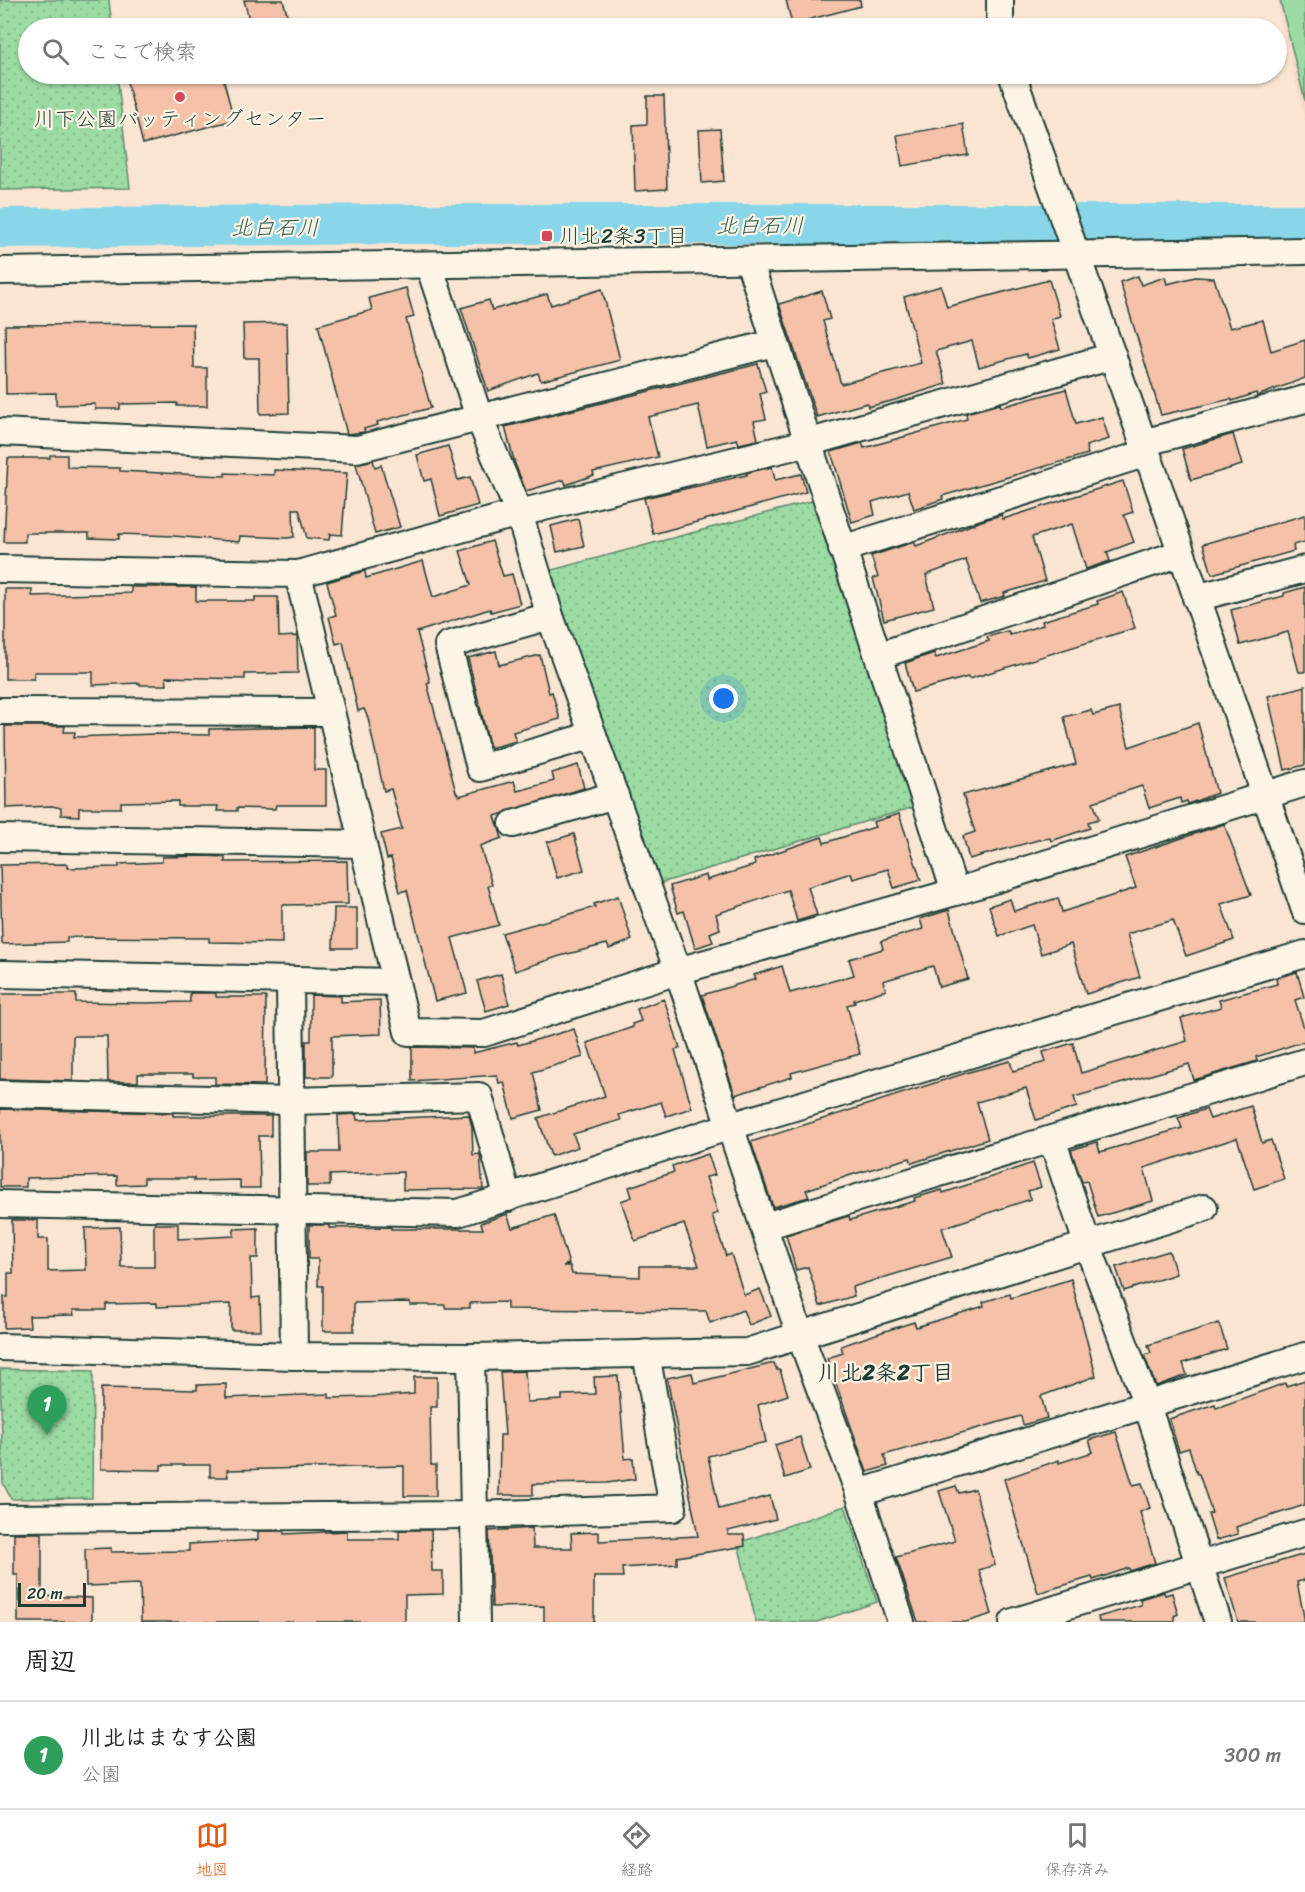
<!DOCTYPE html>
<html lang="ja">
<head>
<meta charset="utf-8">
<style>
	body { margin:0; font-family:Sriracha,"Klee One",sans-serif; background:#f6f6f6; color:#202124 }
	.scale { position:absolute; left:18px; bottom:15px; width:68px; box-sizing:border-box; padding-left:6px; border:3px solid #1f3d34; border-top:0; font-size:16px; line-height:21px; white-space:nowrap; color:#1f3d34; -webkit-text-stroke:4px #fcf5e5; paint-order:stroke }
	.you { position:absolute; left:724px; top:699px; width:21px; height:21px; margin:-15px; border:4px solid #fff; border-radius:50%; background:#1a73e8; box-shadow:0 0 0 9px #1a73e833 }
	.badge { display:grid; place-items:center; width:39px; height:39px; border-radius:50%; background:#ea580c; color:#fff; font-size:20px; font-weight:700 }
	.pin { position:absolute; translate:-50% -50px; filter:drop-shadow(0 2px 3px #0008) }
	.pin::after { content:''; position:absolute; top:32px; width:21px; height:18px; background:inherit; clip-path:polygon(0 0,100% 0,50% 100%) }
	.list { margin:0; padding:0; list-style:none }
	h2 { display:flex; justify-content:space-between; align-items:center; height:78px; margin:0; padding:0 24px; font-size:26px }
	h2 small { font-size:20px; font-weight:400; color:#757577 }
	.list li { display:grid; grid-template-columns:39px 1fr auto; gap:18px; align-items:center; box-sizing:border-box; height:108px; padding:0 24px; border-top:2px solid #e0e0e0 }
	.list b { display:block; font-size:22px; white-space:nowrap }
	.list p { margin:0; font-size:20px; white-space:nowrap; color:#757577 }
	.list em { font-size:20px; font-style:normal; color:#757577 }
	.icon { flex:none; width:33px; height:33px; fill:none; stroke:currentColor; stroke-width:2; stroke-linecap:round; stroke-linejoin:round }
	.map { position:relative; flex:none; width:1305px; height:1622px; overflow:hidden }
	.search { position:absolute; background:#fff; box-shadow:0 2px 4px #0004; left:18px; right:18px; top:18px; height:66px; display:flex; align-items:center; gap:15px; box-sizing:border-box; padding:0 21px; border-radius:33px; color:#757577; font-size:22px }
	.sheet { height:186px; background:#fff }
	nav { display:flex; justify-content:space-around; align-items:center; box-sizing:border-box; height:84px; border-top:2px solid #e0e0e0; background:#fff; font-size:16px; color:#757577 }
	nav a { display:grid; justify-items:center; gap:3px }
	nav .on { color:#ea580c }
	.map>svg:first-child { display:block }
	.built { fill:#f9dac6 }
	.park { fill:url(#park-dots); stroke:#5e8c6c; stroke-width:1.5 }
	.pitch { fill:#9cdba4; stroke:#5e8c6c; stroke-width:1.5 }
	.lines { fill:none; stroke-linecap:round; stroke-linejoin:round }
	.river { stroke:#88d6e8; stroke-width:40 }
	.building { fill:#f6c1a9; stroke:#1f3d34; stroke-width:1.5 }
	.minor-casing { stroke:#1f3d34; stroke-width:30 }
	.minor { stroke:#fcf5e5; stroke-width:26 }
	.poi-dot { fill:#d1495b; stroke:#fcf5e5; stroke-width:2 }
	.labels { text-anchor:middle; stroke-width:4.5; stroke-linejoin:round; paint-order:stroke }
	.poi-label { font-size:21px; fill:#1f3d34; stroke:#fcf5e5 }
	.water-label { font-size:22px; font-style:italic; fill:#345c58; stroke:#fcf5e5 }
	.neighbourhood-label { font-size:22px; font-weight:bold; fill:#1f3d34; stroke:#fcf5e5 }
</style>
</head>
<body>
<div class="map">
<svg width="1305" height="1622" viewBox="0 0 1305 1622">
	<defs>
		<pattern id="park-dots" width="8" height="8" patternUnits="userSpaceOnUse" patternTransform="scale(1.5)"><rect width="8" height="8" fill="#9cdba4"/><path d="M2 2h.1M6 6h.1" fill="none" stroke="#86bd8e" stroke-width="1.8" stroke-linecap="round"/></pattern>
	</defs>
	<rect width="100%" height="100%" fill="#fae5d3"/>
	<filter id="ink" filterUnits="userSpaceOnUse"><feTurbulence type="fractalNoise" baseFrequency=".0167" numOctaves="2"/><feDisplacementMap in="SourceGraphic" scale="12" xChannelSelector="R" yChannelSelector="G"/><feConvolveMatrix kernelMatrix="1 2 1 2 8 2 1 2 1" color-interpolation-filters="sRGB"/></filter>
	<g filter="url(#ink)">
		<polygon class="built" points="1276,0 1305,0 1305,121"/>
		<g class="park">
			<polygon points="0,0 109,0 112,28 28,28 28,74 117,74 130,188 0,190"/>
			<polygon points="812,501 914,807 657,884 548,571"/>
			<polygon points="0,1369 93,1371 92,1498 11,1499 3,1483"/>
			<polygon points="845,1506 877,1602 817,1622 756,1622 738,1543"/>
		</g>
		<polygon class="pitch" points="1280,0 1305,0 1305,101"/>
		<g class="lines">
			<polyline class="river" points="0,228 400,224 1305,224"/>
		</g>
		<g class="building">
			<polygon points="244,0 283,0 291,28 258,28 256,21 250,23"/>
			<polygon points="786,0 860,0 861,6 792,24"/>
			<polygon points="125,74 222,74 234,120 143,144"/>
			<polygon points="647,96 664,96 667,189 635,191 633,125 647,124"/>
			<polygon points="963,124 968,155 902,166 897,135"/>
			<polygon points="720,129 724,181 702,183 699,130"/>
			<polygon points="1138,276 1141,285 1165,277 1167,284 1195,277 1214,278 1230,328 1263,320 1271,351 1305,340 1305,378 1257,396 1256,393 1232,401 1231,399 1161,415 1120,282"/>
			<polygon points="1049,280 1060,316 1051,319 1060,349 1028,358 1026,354 979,367 972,341 936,351 946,384 895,400 868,407 867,403 817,417 779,304 822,291 830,319 823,321 841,384 921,363 904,297 941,286 947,307"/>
			<polygon points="406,288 414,317 406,319 431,408 377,422 378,425 364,429 365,432 347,434 318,325 372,310 369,298"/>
			<polygon points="602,289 620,360 541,381 538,373 488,391 461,308 489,300 492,310 547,294 551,305"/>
			<polygon points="287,323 289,413 260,414 259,358 244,358 243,324"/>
			<polygon points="193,324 194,368 207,368 207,406 177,406 177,403 120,404 120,409 95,409 95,404 56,405 56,393 6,394 5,325"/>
			<polygon points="758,364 766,392 760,394 766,419 754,421 758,440 739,444 737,439 707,446 698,405 648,417 658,457 593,472 594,475 566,485 564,480 526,491 515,464 505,427"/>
			<polygon points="1066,389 1076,424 1102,417 1109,439 1086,446 1088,454 942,496 943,499 914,509 908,491 872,502 875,515 852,522 831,452 862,443 864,448 967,419 966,413 1000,404 1001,407"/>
			<polygon points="1233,434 1242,465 1191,480 1182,449"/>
			<polygon points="448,446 458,480 470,477 478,505 440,516 431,479 424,481 417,455"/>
			<polygon points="50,455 67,455 67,467 120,468 120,471 225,476 225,473 274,475 274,470 347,473 342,535 330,534 329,540 307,538 299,509 293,509 294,537 287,538 240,536 239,542 174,536 119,534 119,539 89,538 89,533 25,533 25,542 4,542 8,458 50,458"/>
			<polygon points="373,460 375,467 381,465 400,527 375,534 356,464"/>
			<polygon points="772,467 775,480 801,474 806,492 653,534 644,498 747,475 746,473"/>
			<polygon points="1123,481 1133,512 1124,515 1134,542 1107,552 1110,561 1086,569 1072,524 1032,537 1045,581 1004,593 1005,596 980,603 966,560 926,575 934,607 884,620 873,578 878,577 871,556 914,542 916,546 984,520 1001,515 1003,519"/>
			<polygon points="1305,515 1305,542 1293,545 1294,551 1212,574 1203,544"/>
			<polygon points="578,519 584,546 557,552 551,526"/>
			<polygon points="492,541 503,576 512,574 520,604 491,612 490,609 417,632 430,682 427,683 456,792 459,796 514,781 517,791 554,781 552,773 578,765 584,788 495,816 502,838 480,846 492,885 488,886 499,925 452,938 467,993 435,1001 407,890 400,892 391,858 387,859 381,834 402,829 391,789 384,791 368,718 364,709 358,711 343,642 336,644 329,617 336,615 327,582 365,571 366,578 423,561 433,597 471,585 460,551"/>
			<polygon points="131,587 196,587 196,601 255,601 255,597 278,597 279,637 297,636 298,673 245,674 245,679 166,677 167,685 140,685 140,683 93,685 93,672 34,672 34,679 5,679 5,589 32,589 32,596 131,593"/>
			<polygon points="1305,587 1305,672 1299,672 1288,632 1240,645 1231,610 1284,596 1284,593"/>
			<polygon points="1123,592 1135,628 969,679 968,677 913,692 905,663 934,653 936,658 989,641 987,637 1008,631 1010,635 1043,625 1042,621 1098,604 1097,601"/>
			<polygon points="496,651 499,665 540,655 549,693 552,692 560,719 513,732 516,741 490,748 468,658"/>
			<polygon points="1305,686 1305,765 1285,770 1268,696"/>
			<polygon points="1119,708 1129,747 1198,723 1217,793 1188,804 1187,801 1181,803 1180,798 1149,808 1142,786 1093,802 1099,819 1088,822 1090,828 1051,841 1050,838 1038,840 969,859 963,836 975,832 963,795 1076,764 1064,717 1091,710 1093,715"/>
			<polygon points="5,726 65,726 64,732 75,732 74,737 154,734 209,735 209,729 314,727 314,770 326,770 326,805 276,805 275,809 237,808 237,811 217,811 218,806 178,806 178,801 121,802 121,808 79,808 79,816 61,815 61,808 52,806 6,808"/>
			<polygon points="899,814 921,880 894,888 888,869 853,879 851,873 808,887 817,915 797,921 788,890 716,914 720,929 710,933 713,942 695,948 684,911 678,913 670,886 706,875 707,880 755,865 754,860 822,837 824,843 875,827 873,822"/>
			<polygon points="1224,824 1251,895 1221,904 1234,940 1186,956 1173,920 1127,934 1140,977 1086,994 1071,944 1041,954 1032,925 999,936 989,906 1010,899 1014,911 1058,898 1062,912 1136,888 1125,857"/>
			<polygon points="574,834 584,870 557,878 547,842"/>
			<polygon points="205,856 225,857 225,862 347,861 348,904 282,905 282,943 209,942 209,938 67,937 67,942 2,944 0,865 68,864 68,868 119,867 119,864 162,862 162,857"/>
			<polygon points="618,896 632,940 609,949 607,944 560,956 515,971 502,933 595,907 594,904"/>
			<polygon points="334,908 357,908 357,948 333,948"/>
			<polygon points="949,910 968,979 939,987 933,966 883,981 886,990 854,1000 855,1003 847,1005 860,1054 791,1073 792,1077 735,1095 702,995 756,979 754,975 782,966 790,993 854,975 849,959 883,949 881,941 923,929 920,919"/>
			<polygon points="1297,972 1304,997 1295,1000 1305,1031 1305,1041 1256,1057 1257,1061 1194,1080 1189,1064 1074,1097 1077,1107 1036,1120 1026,1088 977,1102 988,1139 912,1163 910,1158 851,1175 806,1190 809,1197 773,1207 751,1142 969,1072 1010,1061 1013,1071 1046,1062 1043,1052 1073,1043 1081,1073 1187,1041 1181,1018 1221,1007 1219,1000 1277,984 1276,978"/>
			<polygon points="501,974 509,1004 486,1011 477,981"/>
			<polygon points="190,993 216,993 216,997 266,997 265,1085 215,1084 215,1077 193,1077 193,1074 138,1074 138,1082 108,1082 107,1036 73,1036 73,1081 0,1079 0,994 76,994 76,1002 143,1003 190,1002"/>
			<polygon points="311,995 341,996 341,1002 380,1000 381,1034 332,1036 332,1077 306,1077 306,1041 311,1041"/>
			<polygon points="664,999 680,1048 675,1050 692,1108 666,1116 661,1102 619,1115 621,1120 573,1134 578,1147 551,1156 538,1118 605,1096 587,1043 633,1027 632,1024 641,1021 637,1009"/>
			<polygon points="574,1029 583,1057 533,1072 542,1110 513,1118 504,1082 499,1083 497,1075 412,1081 412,1047 473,1048 473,1053 517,1042 518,1045"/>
			<polygon points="1251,1106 1262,1143 1271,1140 1284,1179 1254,1189 1237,1138 1144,1168 1153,1201 1098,1217 1087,1181 1082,1182 1071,1150 1097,1142 1100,1152 1182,1128 1178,1118 1206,1109 1210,1119"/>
			<polygon points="0,1109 173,1113 173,1116 271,1116 271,1136 259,1136 260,1188 240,1188 240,1180 194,1181 194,1178 144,1178 144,1184 117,1185 117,1176 26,1178 26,1187 0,1187"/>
			<polygon points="356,1114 357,1120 469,1115 472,1127 473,1155 480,1154 483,1189 403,1190 403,1172 330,1175 330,1186 307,1186 307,1152 339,1152 338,1115"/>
			<polygon points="708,1154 715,1175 706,1177 718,1213 712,1215 726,1256 731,1254 744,1295 760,1289 771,1316 749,1325 743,1310 710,1323 706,1311 507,1309 507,1302 470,1303 470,1308 445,1308 445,1305 410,1305 410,1302 354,1303 354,1331 323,1331 323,1286 318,1286 318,1259 309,1259 309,1225 329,1225 329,1228 391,1227 391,1229 483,1229 481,1223 507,1214 512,1228 554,1215 569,1264 563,1266 570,1266 572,1274 640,1277 640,1266 699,1266 684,1224 635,1241 621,1201 632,1197 629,1187 674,1172 672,1166"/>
			<polygon points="1033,1163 1041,1187 1028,1191 1031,1199 942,1228 952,1257 852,1287 854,1296 820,1306 808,1267 796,1270 786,1235 849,1216 850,1220 915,1201 914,1198 942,1190 943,1193"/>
			<polygon points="12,1220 38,1220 38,1239 48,1239 48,1271 86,1270 85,1228 120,1227 121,1267 154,1267 154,1224 178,1224 178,1239 234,1236 234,1229 258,1228 258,1258 251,1258 252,1298 260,1297 261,1330 231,1330 231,1304 157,1307 157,1303 106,1304 106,1310 73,1310 74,1315 29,1316 30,1327 4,1328 4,1297 8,1297 8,1273 13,1273"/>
			<polygon points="1169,1251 1176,1274 1124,1291 1116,1267"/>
			<polygon points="1071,1279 1096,1376 1041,1396 1047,1418 1023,1425 1021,1416 884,1455 888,1466 867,1472 827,1358 843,1353 841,1346 882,1332 914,1322 916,1327 984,1306 983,1302 1010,1294 1011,1298"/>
			<polygon points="1219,1323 1227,1349 1183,1363 1187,1375 1156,1386 1144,1355 1151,1353 1148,1345"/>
			<polygon points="774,1363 777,1370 780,1370 788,1395 758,1405 766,1442 708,1456 719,1509 770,1496 776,1519 728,1531 728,1535 744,1535 745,1546 677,1557 677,1564 622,1568 623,1577 594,1577 594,1622 544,1622 544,1606 492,1607 489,1531 532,1528 533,1548 572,1548 571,1533 599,1532 599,1541 698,1536 667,1378 692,1373 694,1383"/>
			<polygon points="525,1371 527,1402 562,1400 562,1395 595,1394 594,1377 618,1376 625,1459 633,1458 635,1479 607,1483 533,1484 533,1495 499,1495 500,1435 505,1435 500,1372"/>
			<polygon points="414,1377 437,1377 437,1407 430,1407 431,1465 436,1465 436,1496 404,1496 404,1466 227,1470 228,1477 210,1477 210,1465 161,1465 161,1470 101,1469 101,1388 197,1390 197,1385 226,1384 226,1398 329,1394 329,1398 372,1397 414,1394"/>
			<polygon points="1305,1380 1305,1505 1236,1527 1238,1534 1216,1540 1208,1514 1212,1513 1199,1474 1197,1474 1189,1448 1179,1451 1169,1419 1215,1404 1216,1408 1285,1383 1286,1386"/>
			<polygon points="1116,1432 1133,1485 1142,1483 1150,1508 1140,1512 1155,1563 1130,1571 1129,1568 1093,1580 1092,1577 1038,1593 1004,1479 1059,1460 1059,1463 1093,1452 1089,1440"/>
			<polygon points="800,1437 810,1470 785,1478 775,1445"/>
			<polygon points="956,1486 959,1493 975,1489 995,1565 979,1570 992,1614 966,1622 918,1622 896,1557 955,1541 939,1491"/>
			<polygon points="399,1530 431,1530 432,1571 443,1571 443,1594 405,1595 405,1622 141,1622 140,1584 86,1586 85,1549 111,1548 111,1552 189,1551 189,1544 258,1540 258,1531 284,1531 284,1534 347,1531 347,1539 399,1539"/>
			<polygon points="14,1533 42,1533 42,1596 92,1598 92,1622 18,1622 18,1575 14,1575"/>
			<polygon points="1305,1554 1305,1580 1297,1582 1305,1622 1238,1622 1225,1578"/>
			<polygon points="1164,1592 1165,1595 1172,1593 1178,1614 1174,1616 1175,1622 1099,1622 1098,1617 1141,1605 1140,1599"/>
		</g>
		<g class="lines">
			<defs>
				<g id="minor">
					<polyline points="1000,28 1000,0"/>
					<polyline points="1012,74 1147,453 1305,910"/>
					<polyline points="749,261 955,892"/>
					<polyline points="429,265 480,420 519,513 550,616 678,971 800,1335 859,1493 901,1622"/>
					<polyline points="0,271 1305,251"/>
					<polyline points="0,432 357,449 774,343"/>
					<polyline points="1143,443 1305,399"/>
					<polyline points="842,549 1147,453"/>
					<polyline points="0,569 298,574 519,513 807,443 1113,356"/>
					<polyline points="298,574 408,1032 484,1033 678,971 955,892 1305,783"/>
					<polyline points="1196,598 1305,569"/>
					<polyline points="550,616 448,645 480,768 593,735"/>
					<polyline points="878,656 1181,553"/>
					<polyline points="0,711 331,712"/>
					<polyline points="513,824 615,795"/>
					<polyline points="0,838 363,844"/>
					<polyline points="0,974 396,982"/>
					<polyline points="290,981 294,1356"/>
					<polyline points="0,1094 292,1101 479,1096 508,1198"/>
					<polyline points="1052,1139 1088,1246 1147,1405 1218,1622"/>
					<polyline points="0,1204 458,1213 731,1126 1305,954"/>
					<polyline points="765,1226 1305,1062"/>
					<polyline points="0,1347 294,1356 471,1357 747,1352 1204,1208"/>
					<polyline points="471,1357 476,1622"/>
					<polyline points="859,1493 1305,1356"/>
					<polyline points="0,1518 474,1515 673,1508 646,1353"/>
					<polyline points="1013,1622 1305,1533"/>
				</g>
			</defs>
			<use href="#minor" class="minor-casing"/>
			<use href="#minor" class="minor"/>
		</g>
	</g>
	<g class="poi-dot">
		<circle cx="180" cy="97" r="6"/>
		<rect x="541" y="230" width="12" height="12" rx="3"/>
	</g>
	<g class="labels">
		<g class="poi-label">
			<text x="180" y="126">川下公園バッティングセンター</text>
			<text x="559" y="243" text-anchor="start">川北2条3丁目</text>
		</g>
		<g class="water-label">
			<text x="760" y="233">北白石川</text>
			<text x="275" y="235">北白石川</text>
		</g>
		<g class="neighbourhood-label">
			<text x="886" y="1380">川北2条2丁目</text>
		</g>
	</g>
</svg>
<div class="scale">20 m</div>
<div class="you"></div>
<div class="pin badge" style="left:47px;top:1435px;background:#2e9e5b">1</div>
<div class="search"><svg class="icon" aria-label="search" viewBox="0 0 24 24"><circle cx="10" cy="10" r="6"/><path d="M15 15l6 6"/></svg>ここで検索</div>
</div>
<section class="sheet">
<h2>周辺<small></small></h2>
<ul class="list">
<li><span class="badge" style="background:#2e9e5b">1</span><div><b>川北はまなす公園</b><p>公園</p></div><em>300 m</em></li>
</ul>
</section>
<nav>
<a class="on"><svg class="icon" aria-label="map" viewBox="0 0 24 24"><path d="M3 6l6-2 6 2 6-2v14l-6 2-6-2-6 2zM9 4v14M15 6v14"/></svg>地図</a>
<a><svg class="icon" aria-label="directions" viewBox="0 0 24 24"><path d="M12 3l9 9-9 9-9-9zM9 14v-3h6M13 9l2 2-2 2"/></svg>経路</a>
<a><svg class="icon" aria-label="saved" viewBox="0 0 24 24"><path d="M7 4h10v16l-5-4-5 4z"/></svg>保存済み</a>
</nav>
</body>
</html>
